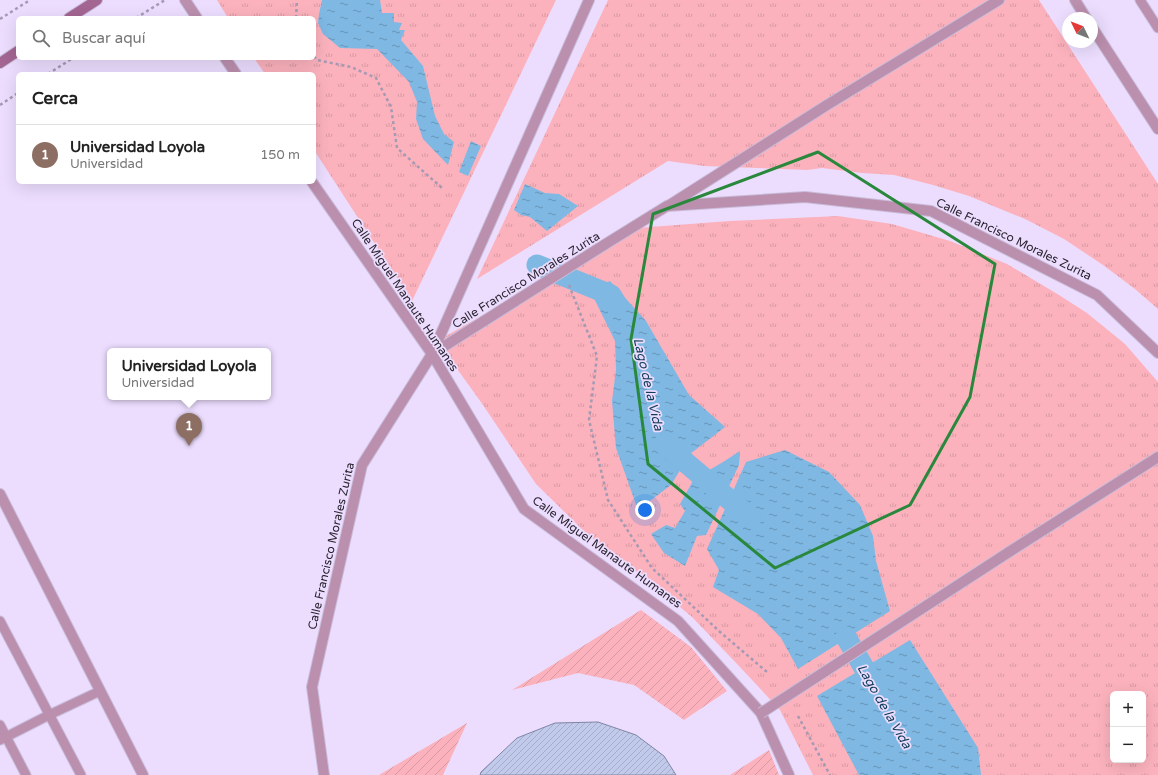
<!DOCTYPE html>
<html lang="es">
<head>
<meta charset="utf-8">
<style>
	body { margin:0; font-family:"Varela Round",sans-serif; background:#f6f6f6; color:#222 }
	.controls { position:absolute; right:12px; bottom:12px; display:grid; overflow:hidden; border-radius:6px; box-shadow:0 4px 16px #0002 }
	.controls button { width:36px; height:36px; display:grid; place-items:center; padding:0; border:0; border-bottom:1px solid #e0e0e0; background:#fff; color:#222; font:20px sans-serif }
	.compass { position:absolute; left:1062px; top:12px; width:36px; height:36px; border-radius:50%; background:#fff; box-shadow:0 4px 16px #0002; rotate:313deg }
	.you { position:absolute; left:645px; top:510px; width:14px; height:14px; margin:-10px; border:3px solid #fff; border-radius:50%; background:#1a73e8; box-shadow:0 0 0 6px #1a73e833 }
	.badge { display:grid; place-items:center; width:26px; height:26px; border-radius:50%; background:#db2777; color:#fff; font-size:13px; font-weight:700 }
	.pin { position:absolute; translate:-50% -33px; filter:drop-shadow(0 1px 2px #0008) }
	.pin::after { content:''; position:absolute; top:21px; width:14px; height:12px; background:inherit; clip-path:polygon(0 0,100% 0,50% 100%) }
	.popup { position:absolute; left:107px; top:348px; width:164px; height:52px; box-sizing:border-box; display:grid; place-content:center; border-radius:6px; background:#fff; filter:drop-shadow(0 1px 3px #0005); font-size:13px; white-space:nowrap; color:#767676 }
	.popup b { font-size:15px; color:#222 }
	.popup::after { content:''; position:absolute; left:50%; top:100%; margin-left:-8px; border:8px solid transparent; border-top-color:#fff }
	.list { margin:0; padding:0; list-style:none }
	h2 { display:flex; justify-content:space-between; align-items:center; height:52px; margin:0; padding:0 16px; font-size:17px }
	h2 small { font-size:13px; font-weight:400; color:#767676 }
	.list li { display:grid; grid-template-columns:26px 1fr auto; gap:12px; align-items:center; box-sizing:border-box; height:60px; padding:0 16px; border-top:1px solid #e0e0e0 }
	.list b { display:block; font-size:15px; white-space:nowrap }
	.list p { margin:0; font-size:13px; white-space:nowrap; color:#767676 }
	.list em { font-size:13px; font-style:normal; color:#767676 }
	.icon { flex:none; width:22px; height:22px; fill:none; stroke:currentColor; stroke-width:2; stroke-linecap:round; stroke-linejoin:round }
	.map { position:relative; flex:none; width:1158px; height:775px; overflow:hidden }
	.search { position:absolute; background:#fff; box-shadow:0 4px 16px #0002; left:16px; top:16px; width:300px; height:44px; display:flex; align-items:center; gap:10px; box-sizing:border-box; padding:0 14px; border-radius:6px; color:#767676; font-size:15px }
	.panel { position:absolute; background:#fff; box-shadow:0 4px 16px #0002; left:16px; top:72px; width:300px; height:112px; border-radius:6px }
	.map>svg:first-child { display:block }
	.grass { fill:url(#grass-tufts); fill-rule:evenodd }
	.garden { fill:url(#garden-furrows) }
	.water { fill:url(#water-ripples) }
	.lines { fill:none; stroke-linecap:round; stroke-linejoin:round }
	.canal { stroke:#7eb8e3; stroke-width:21 }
	.building { fill:url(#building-hatch); stroke:#7f86a5 }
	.lane-casing { stroke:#c9bcd9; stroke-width:11 }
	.street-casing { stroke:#c9bcd9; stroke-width:12 }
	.secondary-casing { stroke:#c9bcd9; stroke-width:12 }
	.path { stroke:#a599b3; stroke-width:2.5; stroke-dasharray:3 3; stroke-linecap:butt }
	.lane { stroke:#bb8fae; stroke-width:9 }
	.street { stroke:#bb8fae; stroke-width:10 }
	.secondary { stroke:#a36592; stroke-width:10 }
	.street-bridge-casing { stroke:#c9bcd9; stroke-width:12; stroke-linecap:butt }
	.street-bridge { stroke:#bb8fae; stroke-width:10 }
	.marked { fill:none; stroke:#29883b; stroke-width:3; stroke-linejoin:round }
	.labels { text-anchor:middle; stroke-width:3.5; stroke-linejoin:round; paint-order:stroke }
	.street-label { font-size:12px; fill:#2a2430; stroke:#ecddfe }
	.water-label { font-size:13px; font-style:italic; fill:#0f3c59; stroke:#ecddfe }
</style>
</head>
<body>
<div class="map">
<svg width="1158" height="775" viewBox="0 0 1158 775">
	<defs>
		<pattern id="grass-tufts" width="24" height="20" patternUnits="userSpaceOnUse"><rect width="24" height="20" fill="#fbb2bd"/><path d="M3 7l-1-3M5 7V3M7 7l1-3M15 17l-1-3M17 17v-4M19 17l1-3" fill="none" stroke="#d799a3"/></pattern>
		<pattern id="garden-furrows" width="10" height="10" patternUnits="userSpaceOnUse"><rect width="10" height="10" fill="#fbb2bd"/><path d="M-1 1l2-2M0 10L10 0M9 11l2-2" fill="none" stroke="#d799a3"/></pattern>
		<pattern id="water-ripples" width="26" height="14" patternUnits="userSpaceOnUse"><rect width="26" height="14" fill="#7eb8e3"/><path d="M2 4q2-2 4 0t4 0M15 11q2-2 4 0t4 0" fill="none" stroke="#6795b8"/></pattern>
		<pattern id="building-hatch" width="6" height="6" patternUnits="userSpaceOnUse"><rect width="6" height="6" fill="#c1caeb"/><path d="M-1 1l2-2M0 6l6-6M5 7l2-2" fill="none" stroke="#a6adca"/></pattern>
	</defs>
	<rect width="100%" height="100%" fill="#ecddfe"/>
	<g class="grass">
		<polygon points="217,0 556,0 412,301 314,150 314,74 265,74 254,58 314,58 314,18 228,18"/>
		<polygon points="608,0 1039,0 1158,184 1158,309 1135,289 1103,265 1064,239 1025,219 969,196 933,185 894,175 862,173 822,168 807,170 704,166 668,161 477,279"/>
		<path d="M838,216L892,224L950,241L1007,264L1059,295L1087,313L1125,344L1158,382V775H813L780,710L739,666L692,617L640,574L588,535L536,484L483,405L437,341L637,228L729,221ZM1113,694H1143V760H1113Z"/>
	</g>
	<g class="garden">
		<polygon points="641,610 691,647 727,691 684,720 634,685 578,673 512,690"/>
		<polygon points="467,723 443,775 379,775"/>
		<polygon points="769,750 779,775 730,775"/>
	</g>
	<g class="water">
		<polygon points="322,0 380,0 382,13 394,13 394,22 402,23 399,30 405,30 401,40 423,66 435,116 444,134 454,142 448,165 423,139 416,119 417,102 409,82 377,49 340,48 323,34 318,23 319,14"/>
		<polygon points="471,141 481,146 468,176 459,172"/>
		<polygon points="525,184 545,193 559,194 578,206 547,231 530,217 521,215 514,210"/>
		<polygon points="610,281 646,321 689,395 725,427 690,454 671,485 638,510 616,448 612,401 616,370 615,341 590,290"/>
		<polygon points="785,450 829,472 860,505 873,536 876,561 890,611 798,669 781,638 758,614 713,587 719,570 707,549 746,462"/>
		<polygon points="740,451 739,465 706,535 697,536 685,566 664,553 651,534 666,525 675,528 685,511 680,504 694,479 723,462"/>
		<polygon points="910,640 978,748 981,775 859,775 817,696"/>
	</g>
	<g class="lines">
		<g class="canal">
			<polyline points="537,265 611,295 616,303"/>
			<polyline points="664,444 751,518"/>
			<polyline points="846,637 878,692"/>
		</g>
	</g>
	<polygon class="building" points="598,722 636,735 664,756 676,775 480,775 481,772 517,738 555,723"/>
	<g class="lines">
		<defs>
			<g id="lane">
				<polyline points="1140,0 1158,28"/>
				<polyline points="0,621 81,775"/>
				<polyline points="0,725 26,775"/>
				<polyline points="0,740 49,715 100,691"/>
			</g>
			<g id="street">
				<polyline points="185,0 197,18"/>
				<polyline points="1075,0 1086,18"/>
				<polyline points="1092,27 1158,129"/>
				<polyline points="225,58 236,74"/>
				<polyline points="312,182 432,354 524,509 678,621 761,713 789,775"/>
				<polyline points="668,206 827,105 999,0"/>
				<polyline points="604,245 667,206 805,197 931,211 1097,295 1158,353"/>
				<polyline points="432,354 589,0"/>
				<polyline points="0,494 143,775"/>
				<polyline points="1009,552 1158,457"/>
				<polyline points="324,775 312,687 362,465 432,354 514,302"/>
			</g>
			<g id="secondary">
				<polyline points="69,18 97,0"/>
				<polyline points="0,63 18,51"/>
			</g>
		</defs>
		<use href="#lane" class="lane-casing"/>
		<use href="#street" class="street-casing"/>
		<use href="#secondary" class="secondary-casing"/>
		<g class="path">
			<polyline points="136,18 165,0"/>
			<polyline points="296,18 297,0"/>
			<polyline points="0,19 30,0"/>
			<polyline points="314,56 317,60 351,67 376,78 391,107 397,148 442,188"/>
			<polyline points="48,74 73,58"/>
			<polyline points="0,105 18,93"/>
			<polyline points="569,285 597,356 589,420 608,500 652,568 720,632 767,672"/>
			<polyline points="798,716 830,775"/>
		</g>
		<use href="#lane" class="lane"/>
		<use href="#street" class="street"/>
		<use href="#secondary" class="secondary"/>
		<defs>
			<g id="street-bridge">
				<polyline points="514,302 604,245"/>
				<polyline points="761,713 1009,552"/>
			</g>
		</defs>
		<use href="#street-bridge" class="street-bridge-casing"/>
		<use href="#street-bridge" class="street-bridge"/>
	</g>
	<path class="marked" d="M818,152L995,264L970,397L910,505L775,568L648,464L631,339L653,214Z"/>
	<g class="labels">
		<g class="street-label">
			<text transform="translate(1014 239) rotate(26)" y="4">Calle Francisco Morales Zurita</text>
			<text transform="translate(526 280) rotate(-32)" y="4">Calle Francisco Morales Zurita</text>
			<text transform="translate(405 295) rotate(56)" y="4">Calle Miguel Manaute Humanes</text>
			<text transform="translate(331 546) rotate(-77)" y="4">Calle Francisco Morales Zurita</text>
			<text transform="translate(607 552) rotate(36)" y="4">Calle Miguel Manaute Humanes</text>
		</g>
		<g class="water-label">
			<text transform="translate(649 384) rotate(77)" y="5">Lago de la Vida</text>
			<text transform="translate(885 706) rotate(60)" y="5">Lago de la Vida</text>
		</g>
	</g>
</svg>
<div class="controls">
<button>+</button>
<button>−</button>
</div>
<svg class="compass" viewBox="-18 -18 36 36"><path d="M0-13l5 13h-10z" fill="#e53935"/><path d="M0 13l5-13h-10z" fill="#767676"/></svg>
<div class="you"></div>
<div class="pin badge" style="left:189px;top:446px;background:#8d6e63">1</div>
<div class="popup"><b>Universidad Loyola</b>Universidad</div>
<div class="search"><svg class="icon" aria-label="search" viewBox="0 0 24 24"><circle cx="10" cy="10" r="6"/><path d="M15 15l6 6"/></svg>Buscar aquí</div>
<section class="panel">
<h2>Cerca<small></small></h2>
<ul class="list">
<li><span class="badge" style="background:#8d6e63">1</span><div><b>Universidad Loyola</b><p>Universidad</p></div><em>150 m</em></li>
</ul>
</section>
</div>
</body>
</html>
